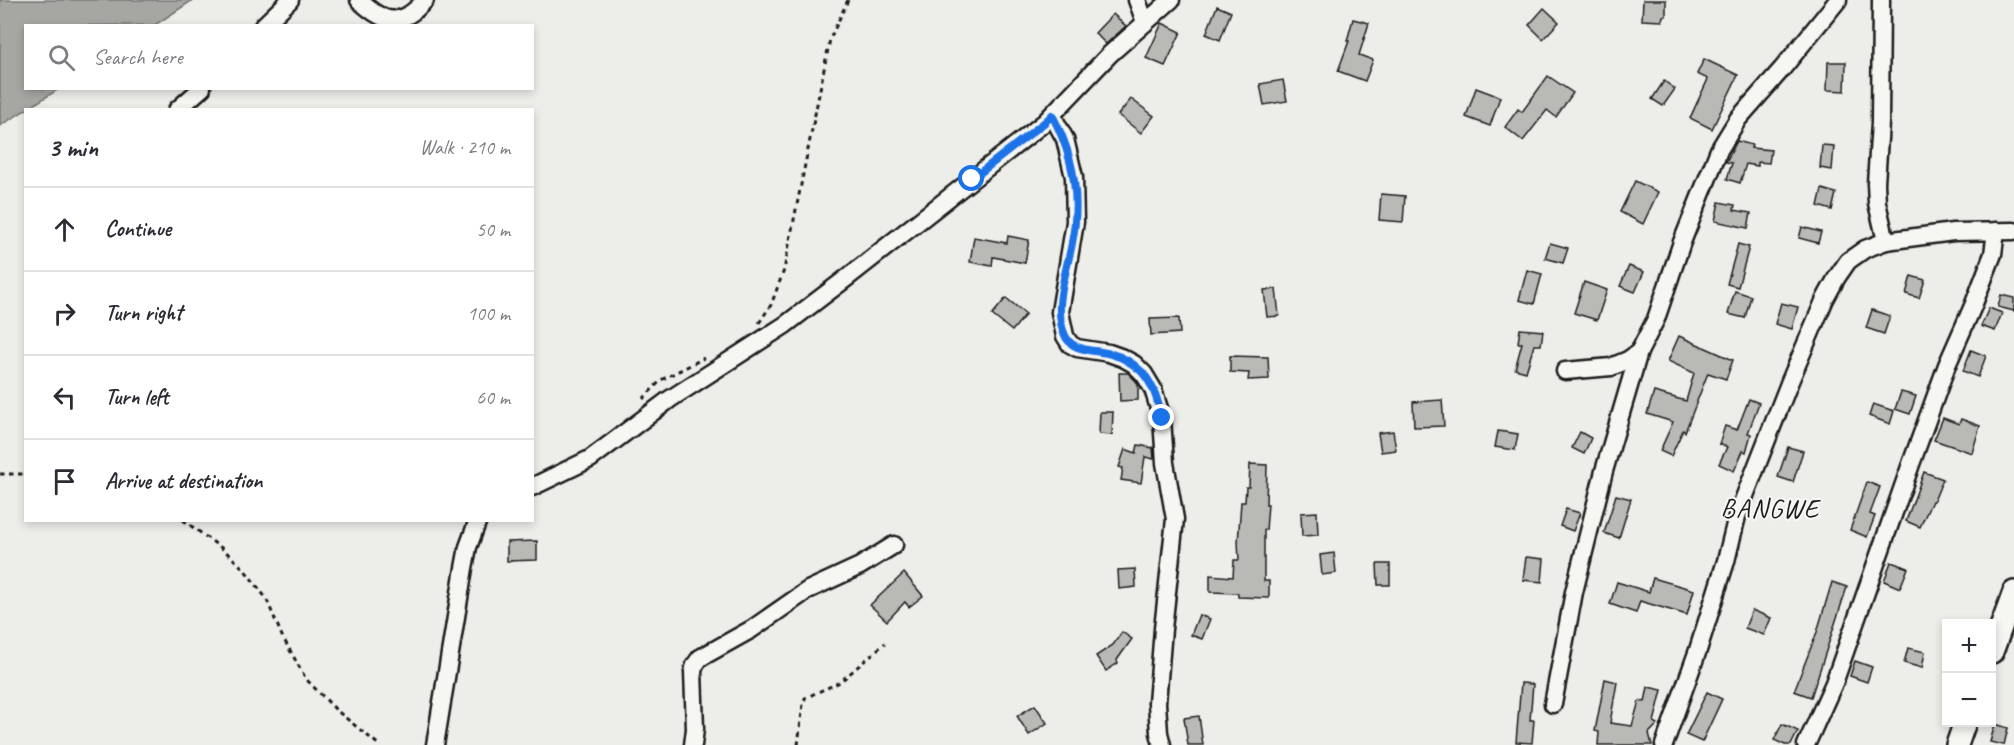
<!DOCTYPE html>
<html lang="en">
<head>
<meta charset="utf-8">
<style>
	body { margin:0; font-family:Caveat,sans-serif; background:#f2f2f3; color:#2b2b33 }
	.controls { position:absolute; right:18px; bottom:18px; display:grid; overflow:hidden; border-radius:0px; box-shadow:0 3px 9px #0003 }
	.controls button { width:54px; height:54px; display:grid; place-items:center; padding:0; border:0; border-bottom:2px solid #e1e1e2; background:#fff; color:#2b2b33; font:30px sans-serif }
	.stop { position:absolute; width:18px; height:18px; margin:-14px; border:4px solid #1a73e8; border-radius:50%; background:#fff }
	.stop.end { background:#1a73e8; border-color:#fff; box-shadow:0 2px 6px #0008 }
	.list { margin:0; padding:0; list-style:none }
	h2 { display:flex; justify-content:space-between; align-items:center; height:78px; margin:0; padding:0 24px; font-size:26px }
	h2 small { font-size:20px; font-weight:400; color:#7c7c81 }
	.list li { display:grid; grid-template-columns:39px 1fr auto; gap:18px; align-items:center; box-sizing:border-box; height:84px; padding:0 24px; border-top:2px solid #e1e1e2 }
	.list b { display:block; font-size:22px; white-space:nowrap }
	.list em { font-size:20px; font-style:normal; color:#7c7c81 }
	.icon { flex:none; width:33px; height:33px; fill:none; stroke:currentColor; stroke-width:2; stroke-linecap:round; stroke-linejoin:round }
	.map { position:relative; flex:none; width:2014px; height:745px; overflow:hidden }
	.search { position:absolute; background:#fff; box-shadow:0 3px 9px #0003; left:24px; top:24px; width:510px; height:66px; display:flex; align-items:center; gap:15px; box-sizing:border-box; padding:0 21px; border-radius:0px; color:#7c7c81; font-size:22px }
	.panel { position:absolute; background:#fff; box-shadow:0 3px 9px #0003; left:24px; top:108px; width:510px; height:414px; border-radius:0px }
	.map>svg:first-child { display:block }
	.water { fill:#a6a6a3; stroke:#6f6f6d; stroke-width:1.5 }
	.building { fill:#b9b9b6; stroke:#1c1c1c; stroke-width:1.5 }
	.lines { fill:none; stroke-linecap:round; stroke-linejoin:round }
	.minor-casing { stroke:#1c1c1c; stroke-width:21 }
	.tertiary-casing { stroke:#1c1c1c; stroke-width:26 }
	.path { stroke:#1c1c1c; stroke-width:3; stroke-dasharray:4.5 4.5; stroke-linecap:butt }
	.minor { stroke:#f6f6f2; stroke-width:16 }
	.tertiary { stroke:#f6f6f2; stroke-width:21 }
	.route { stroke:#1a73e8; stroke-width:8 }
	.labels { text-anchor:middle; stroke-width:4.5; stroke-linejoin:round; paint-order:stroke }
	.neighbourhood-label { font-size:27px; letter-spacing:1.5px; fill:#1c1c1c; stroke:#f6f6f2 }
</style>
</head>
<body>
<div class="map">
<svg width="2014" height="745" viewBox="0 0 2014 745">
	<rect width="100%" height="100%" fill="#edede9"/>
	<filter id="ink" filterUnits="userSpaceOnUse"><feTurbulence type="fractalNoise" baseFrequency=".0167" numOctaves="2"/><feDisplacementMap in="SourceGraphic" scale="12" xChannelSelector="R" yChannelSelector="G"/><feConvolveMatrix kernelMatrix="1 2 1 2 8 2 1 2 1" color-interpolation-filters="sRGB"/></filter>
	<g filter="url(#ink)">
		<polygon class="water" points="0,0 193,0 155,25 26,26 26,88 59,89 0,126"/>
		<g class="building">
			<polygon points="1643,0 1666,0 1666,16 1663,16 1662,21 1642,20"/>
			<polygon points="1217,6 1231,12 1220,40 1206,34"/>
			<polygon points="1544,8 1559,22 1543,39 1529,25"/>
			<polygon points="1113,14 1126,26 1106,44 1095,33"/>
			<polygon points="1353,19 1369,23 1359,55 1373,60 1365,81 1338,71 1349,41 1347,41"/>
			<polygon points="1162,23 1181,32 1165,66 1146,58"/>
			<polygon points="1704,59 1738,75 1712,129 1690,118 1708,79 1697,74"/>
			<polygon points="1828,62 1846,62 1845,91 1827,90"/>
			<polygon points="1548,76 1573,93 1556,117 1547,110 1523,141 1505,127 1518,109 1522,112"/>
			<polygon points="1283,80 1287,101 1264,105 1260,84"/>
			<polygon points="1664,81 1675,89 1663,106 1652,99"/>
			<polygon points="1476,88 1500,97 1490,126 1466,117"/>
			<polygon points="1131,99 1154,116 1141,133 1118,115"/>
			<polygon points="1737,141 1752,145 1751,148 1771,150 1769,163 1758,162 1758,166 1746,164 1740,183 1727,179 1732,163 1726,162"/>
			<polygon points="1822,145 1834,146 1832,170 1820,168"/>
			<polygon points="1635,181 1658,192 1643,224 1620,212"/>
			<polygon points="1822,189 1836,193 1832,210 1818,206"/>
			<polygon points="1381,194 1405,196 1403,222 1379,220"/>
			<polygon points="1719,202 1735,205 1734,210 1751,213 1748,228 1715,221"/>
			<polygon points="1802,227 1821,232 1818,243 1799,238"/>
			<polygon points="1008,236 1029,240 1025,263 993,257 992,266 970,262 974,237 1007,243"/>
			<polygon points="1550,243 1568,248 1563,263 1545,258"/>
			<polygon points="1738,244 1749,247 1738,287 1727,284"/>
			<polygon points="1629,266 1644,272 1635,292 1620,286"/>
			<polygon points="1527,270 1542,274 1534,304 1519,300"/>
			<polygon points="1911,276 1925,280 1919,298 1906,294"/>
			<polygon points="1584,282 1607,290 1597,320 1574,313"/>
			<polygon points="1276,289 1279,316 1267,317 1264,290"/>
			<polygon points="1735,291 1751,296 1745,318 1728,314"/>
			<polygon points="2001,295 2014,298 2014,311 1998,307"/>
			<polygon points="1006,298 1026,314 1012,331 992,315"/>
			<polygon points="1781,303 1798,307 1792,329 1775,324"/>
			<polygon points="1989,308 2002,313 1995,331 1981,326"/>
			<polygon points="1872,310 1890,316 1884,334 1866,328"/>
			<polygon points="1179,318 1180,333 1151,335 1150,319"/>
			<polygon points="1520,329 1543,331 1541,345 1534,345 1526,372 1515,369 1522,343 1518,343"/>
			<polygon points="1679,336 1733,360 1726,379 1708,373 1685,432 1683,430 1671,456 1660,451 1673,422 1647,414 1654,392 1686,401 1694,373 1668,361"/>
			<polygon points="1971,350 1986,356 1978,377 1963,371"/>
			<polygon points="1230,356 1268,357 1269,379 1248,380 1249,373 1230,372"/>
			<polygon points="1119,373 1128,373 1136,381 1138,384 1138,400 1120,401"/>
			<polygon points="1901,392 1916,396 1910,414 1895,409"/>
			<polygon points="1749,399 1759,403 1748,433 1751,434 1746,452 1743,451 1734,471 1719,464 1727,447 1719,444 1725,426 1737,430"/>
			<polygon points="1442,400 1444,426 1414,427 1413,402"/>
			<polygon points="1873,404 1894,411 1890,424 1869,416"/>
			<polygon points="1100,412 1113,412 1112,435 1099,434"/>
			<polygon points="1943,418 1959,424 1961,419 1980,426 1972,453 1934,440"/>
			<polygon points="1393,431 1396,450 1381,452 1378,433"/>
			<polygon points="1498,431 1518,434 1515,450 1495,447"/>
			<polygon points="1580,432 1591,438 1584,454 1572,448"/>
			<polygon points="1138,445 1153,448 1154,459 1145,457 1141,483 1121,480 1123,468 1119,467 1125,449 1136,453"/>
			<polygon points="1788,447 1803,451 1793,482 1778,477"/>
			<polygon points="1250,464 1267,465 1266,504 1268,504 1266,530 1264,530 1264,581 1269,581 1269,598 1238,597 1238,593 1210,592 1210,575 1233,577 1234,560 1239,560 1238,542 1241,502 1245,502 1246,487 1249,487"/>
			<polygon points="1924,472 1943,479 1934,501 1932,501 1920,527 1906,521"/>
			<polygon points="1867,482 1880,487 1870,514 1875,516 1867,537 1850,530"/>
			<polygon points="1616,495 1631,499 1619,538 1604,533"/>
			<polygon points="1566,509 1580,513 1573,531 1560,526"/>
			<polygon points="1317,512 1318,535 1302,536 1301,513"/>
			<polygon points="537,541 537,560 507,561 507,542"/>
			<polygon points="1334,553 1336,573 1322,575 1320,555"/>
			<polygon points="1526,557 1544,559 1542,582 1523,580"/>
			<polygon points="1891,562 1908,568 1900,588 1884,581"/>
			<polygon points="1377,564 1390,564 1390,585 1378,585"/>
			<polygon points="1135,569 1136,587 1119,589 1118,570"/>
			<polygon points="904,573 923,596 909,607 905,602 887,621 870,605"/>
			<polygon points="1653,578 1694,590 1687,615 1640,601 1636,613 1610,604 1617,582 1649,592"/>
			<polygon points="1832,582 1847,587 1811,697 1794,691 1817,632"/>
			<polygon points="1752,610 1771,618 1764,635 1745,628"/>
			<polygon points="1199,615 1210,619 1202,639 1191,635"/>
			<polygon points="1122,632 1132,639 1117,660 1118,663 1106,671 1096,656 1113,645"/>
			<polygon points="1908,648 1925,652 1922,668 1904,663"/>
			<polygon points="1855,661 1872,667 1867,682 1850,676"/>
			<polygon points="1605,679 1617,682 1610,723 1632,726 1639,701 1645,702 1648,687 1662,690 1654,722 1658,724 1649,733 1652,745 1598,745 1599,732 1595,731"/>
			<polygon points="1521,683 1533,684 1530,720 1534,720 1532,743 1516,742"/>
			<polygon points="1707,692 1722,699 1702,742 1686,735"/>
			<polygon points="1035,705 1047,723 1029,735 1017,716"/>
			<polygon points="1199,716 1203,745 1188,745 1184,718"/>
			<polygon points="1782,724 1798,731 1791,745 1785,745 1774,740"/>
			<polygon points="1995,724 2008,728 2004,745 1990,742"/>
		</g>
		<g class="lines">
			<defs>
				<g id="minor">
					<path d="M359,0C384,24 401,28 425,0"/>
					<polyline points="1137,0 1145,22"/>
					<polyline points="1881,0 1880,123 1876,183 1877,203 1886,241"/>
					<polyline points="263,26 290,0"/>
					<polyline points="177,110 202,88"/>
					<polyline points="1052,115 1065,139 1074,177 1075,222 1060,312 1065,336 1070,344 1077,348 1109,353 1123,358 1134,364 1144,374 1153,389 1162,418 1165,463 1175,519 1163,629 1157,703 1159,733 1162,745"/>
					<polyline points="1565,371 1611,367 1628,360 1639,352 1656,319 1682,242 1719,150 1738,119 1782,69 1838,0"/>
					<polyline points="532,487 590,459 670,399 785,325 848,277 1045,122 1110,54 1171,0"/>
					<polyline points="1553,704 1574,592 1604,471 1639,352"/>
					<polyline points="435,745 464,568 468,547 478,520"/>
					<polyline points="693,745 695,729 693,671 695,665 700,658 752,629 808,590 860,566 894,545"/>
					<polyline points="1664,745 1698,650 1726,561 1737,516 1790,381 1825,299 1837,277 1848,261 1865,249 1886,241 1953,232 2014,231"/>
					<polyline points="1806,745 1834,683 1911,464 1947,365 1973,306 1993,254 1996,231"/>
				</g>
				<g id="tertiary">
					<polyline points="1992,652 2014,592"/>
					<polyline points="1957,745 1965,722"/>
				</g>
			</defs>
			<use href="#minor" class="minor-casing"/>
			<use href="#tertiary" class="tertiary-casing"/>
			<g class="path">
				<polyline points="759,323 771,305 784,270 830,39 848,0"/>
				<polyline points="643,399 661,380 704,358"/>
				<polyline points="0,474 26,474"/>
				<polyline points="183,520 224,550 244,569 266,598 282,636 306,679 336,710 379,745"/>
				<polyline points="798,745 803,704 805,698 840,682 885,643"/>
			</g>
			<use href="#minor" class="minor"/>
			<use href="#tertiary" class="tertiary"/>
		</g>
	</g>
	<g class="lines" filter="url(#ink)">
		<path class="route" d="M972,179L1045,122L1052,115C1074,156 1081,197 1072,243C1067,271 1053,306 1064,333C1071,353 1094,349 1111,354C1123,357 1133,363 1142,372C1154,385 1158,402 1162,418"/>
	</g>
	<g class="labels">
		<g class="neighbourhood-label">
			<text x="1770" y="517">BANGWE</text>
		</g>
	</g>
</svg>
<div class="controls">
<button>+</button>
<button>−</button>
</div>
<div class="stop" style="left:972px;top:179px"></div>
<div class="stop end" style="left:1162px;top:418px"></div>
<div class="search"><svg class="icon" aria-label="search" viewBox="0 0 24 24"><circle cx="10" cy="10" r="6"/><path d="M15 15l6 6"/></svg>Search here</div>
<section class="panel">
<h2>3 min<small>Walk · 210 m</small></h2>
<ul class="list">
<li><svg class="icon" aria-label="ahead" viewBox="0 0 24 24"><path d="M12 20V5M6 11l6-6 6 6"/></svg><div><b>Continue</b></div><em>50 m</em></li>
<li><svg class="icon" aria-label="right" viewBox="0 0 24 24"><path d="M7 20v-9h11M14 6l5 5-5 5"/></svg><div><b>Turn right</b></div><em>100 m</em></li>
<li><svg class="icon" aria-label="left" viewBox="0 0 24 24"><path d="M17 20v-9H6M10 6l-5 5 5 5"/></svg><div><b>Turn left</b></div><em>60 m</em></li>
<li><svg class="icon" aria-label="arrive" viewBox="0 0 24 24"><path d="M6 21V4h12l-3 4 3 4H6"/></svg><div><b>Arrive at destination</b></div></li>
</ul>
</section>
</div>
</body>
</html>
